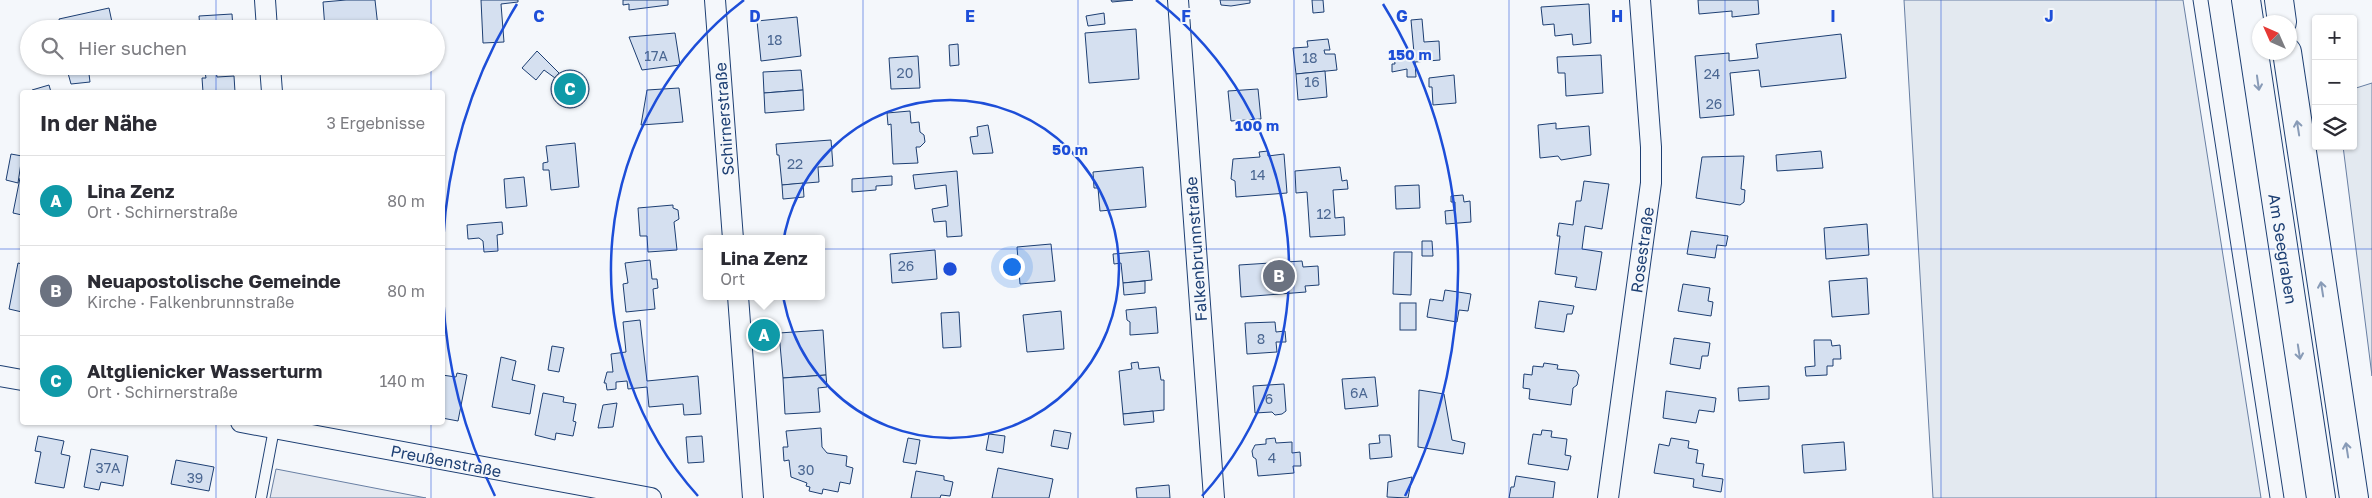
<!DOCTYPE html>
<html lang="de">
<head>
<meta charset="utf-8">
<style>
	body { margin:0; font-family:"Golos Text",sans-serif; background:#f2f2f3; color:#2b2b33 }
	.controls { position:absolute; right:15px; top:15px; display:grid; overflow:hidden; border-radius:5px; box-shadow:0 1px 4px #0004 }
	.controls button { width:45px; height:45px; display:grid; place-items:center; padding:0; border:0; border-bottom:1px solid #e1e1e2; background:#fff; color:#2b2b33; font:25px sans-serif }
	.compass { position:absolute; left:2252px; top:15px; width:45px; height:45px; border-radius:50%; background:#fff; box-shadow:0 1px 4px #0004; rotate:315deg }
	.you { position:absolute; left:1011px; top:266px; width:18px; height:18px; margin:-12px; border:4px solid #fff; border-radius:50%; background:#1a73e8; box-shadow:0 0 0 8px #1a73e833 }
	.badge { display:grid; place-items:center; width:32px; height:32px; border-radius:50%; background:#1a73e8; color:#fff; font-size:16px; font-weight:700 }
	.pin { position:absolute; translate:-50% -50%; border:2px solid #fff; box-shadow:0 1px 5px #0006 }
	.popup { position:absolute; left:703px; top:235px; width:122px; height:65px; box-sizing:border-box; display:grid; place-content:center; border-radius:5px; background:#fff; filter:drop-shadow(0 1px 4px #0005); font-size:16px; white-space:nowrap; color:#7c7c81 }
	.popup b { font-size:19px; color:#2b2b33 }
	.popup::after { content:''; position:absolute; left:50%; top:100%; margin-left:-10px; border:10px solid transparent; border-top-color:#fff }
	.list { margin:0; padding:0; list-style:none }
	h2 { display:flex; justify-content:space-between; align-items:center; height:65px; margin:0; padding:0 20px; font-size:21px }
	h2 small { font-size:16px; font-weight:400; color:#7c7c81 }
	.list li { display:grid; grid-template-columns:32px 1fr auto; gap:15px; align-items:center; box-sizing:border-box; height:90px; padding:0 20px; border-top:1px solid #e1e1e2 }
	.list b { display:block; font-size:19px; white-space:nowrap }
	.list p { margin:0; font-size:16px; white-space:nowrap; color:#7c7c81 }
	.list em { font-size:16px; font-style:normal; color:#7c7c81 }
	.icon { flex:none; width:28px; height:28px; fill:none; stroke:currentColor; stroke-width:2; stroke-linecap:round; stroke-linejoin:round }
	.map { position:relative; flex:none; width:2372px; height:498px; overflow:hidden }
	.search { position:absolute; background:#fff; box-shadow:0 1px 4px #0004; left:20px; top:20px; width:425px; height:55px; display:flex; align-items:center; gap:12px; box-sizing:border-box; padding:0 18px; border-radius:28px; color:#7c7c81; font-size:19px }
	.panel { position:absolute; background:#fff; box-shadow:0 1px 4px #0004; left:20px; top:90px; width:425px; height:335px; border-radius:5px }
	.map>svg:first-child { display:block }
	.green { fill:#e3e9f0; stroke:#687fa3 }
	.parking { fill:#e3e8f0; stroke:#687fa3 }
	.building { fill:#d5e0f0; stroke:#1d3f73 }
	.lines { fill:none; stroke-linecap:round; stroke-linejoin:round }
	.lane-casing { stroke:#1d3f73; stroke-width:12 }
	.street-casing { stroke:#1d3f73; stroke-width:22 }
	.primary-casing { stroke:#1d3f73; stroke-width:30 }
	.lane { stroke:#f4f7fb; stroke-width:10 }
	.street { stroke:#f4f7fb; stroke-width:20 }
	.primary { stroke:#f4f7fb; stroke-width:28 }
	.tram { stroke:#1d3f73; stroke-width:1 }
	.oneway { stroke:#889bb7 }
	.grid { fill:none; stroke:#1d4ed8; stroke-width:1; stroke-opacity:0.55 }
	.ring { fill:none; stroke:#1d4ed8; stroke-width:2.5 }
	.labels { text-anchor:middle; stroke-width:4; stroke-linejoin:round; paint-order:stroke }
	.number-label { font-size:14px; fill:#4b6792 }
	.street-label { font-size:16px; fill:#1d3f73; stroke:#f4f7fb }
	.grid-label { font-size:16px; text-anchor:middle; font-weight:bold; fill:#1d4ed8; stroke:#f4f7fb; stroke-width:4; stroke-linejoin:round; paint-order:stroke }
	.centre { fill:#1d4ed8; stroke:#f4f7fb; stroke-width:2.5 }
	.ring-label { font-size:15px; text-anchor:middle; font-weight:bold; fill:#1d4ed8; stroke:#f4f7fb; stroke-width:4; stroke-linejoin:round; paint-order:stroke }
</style>
</head>
<body>
<div class="map">
<svg width="2372" height="498" viewBox="0 0 2372 498">
	<rect width="100%" height="100%" fill="#f4f7fb"/>
	<g class="green">
		<polygon points="1904,0 2183,0 2261,498 1933,498"/>
		<polygon points="2372,83 2372,376 2343,146 2353,146 2353,89"/>
	</g>
	<polygon class="parking" points="276,469 426,498 270,498"/>
	<g class="building">
		<polygon points="346,0 375,0 378,27 325,29 323,2"/>
		<polygon points="481,0 518,0 518,2 501,4 504,42 483,43"/>
		<polygon points="623,0 668,0 668,5 629,10 629,4 623,5"/>
		<polygon points="1111,0 1133,0 1112,2"/>
		<polygon points="1220,0 1250,0 1250,3 1231,6 1221,5"/>
		<polygon points="1312,0 1323,0 1324,12 1313,13"/>
		<polygon points="1698,0 1758,0 1759,14 1732,17 1732,11 1699,14"/>
		<polygon points="1589,4 1591,43 1573,45 1572,34 1555,36 1554,24 1543,25 1541,7"/>
		<polygon points="109,8 113,27 103,29 61,29 59,19"/>
		<polygon points="1104,13 1105,24 1088,26 1086,16"/>
		<polygon points="232,14 233,29 200,29 199,16"/>
		<polygon points="797,17 801,56 761,61 757,21"/>
		<polygon points="1422,19 1424,42 1439,41 1440,60 1415,62 1416,77 1407,77 1407,69 1392,72 1392,64 1395,64 1394,55 1414,53 1411,20"/>
		<polygon points="1136,29 1139,79 1089,83 1085,33"/>
		<polygon points="675,33 680,65 642,70 629,37"/>
		<polygon points="1841,34 1846,78 1761,87 1759,70 1730,73 1734,115 1700,118 1695,56 1729,53 1729,61 1758,58 1756,44"/>
		<polygon points="1328,39 1330,50 1324,50 1325,54 1335,54 1337,70 1296,74 1293,48 1308,47 1307,41"/>
		<polygon points="958,44 959,65 950,66 949,45"/>
		<polygon points="537,51 559,73 555,78 544,70 536,80 522,68"/>
		<polygon points="1601,55 1603,93 1566,96 1565,73 1558,73 1557,57"/>
		<polygon points="918,56 920,88 891,89 889,58"/>
		<polygon points="66,66 88,66 90,82 71,84"/>
		<polygon points="801,70 803,90 764,93 763,72"/>
		<circle cx="570" cy="89" r="19"/>
		<polygon points="216,71 217,77 234,76 235,92 203,92 202,78 206,78 205,72"/>
		<polygon points="1325,71 1327,97 1298,100 1296,74"/>
		<polygon points="1454,75 1456,103 1433,105 1432,87 1429,87 1429,78"/>
		<polygon points="49,85 51,92 33,92 32,90"/>
		<polygon points="679,88 683,122 641,125 647,90"/>
		<polygon points="1258,89 1261,119 1231,121 1228,91"/>
		<polygon points="803,90 804,110 765,113 764,93"/>
		<polygon points="910,111 911,123 919,122 920,132 924,135 925,142 920,147 916,147 918,163 893,164 891,124 888,125 887,113"/>
		<polygon points="1556,123 1556,129 1589,126 1591,155 1561,160 1558,156 1540,158 1538,125"/>
		<polygon points="988,125 993,153 973,154 970,137 978,136 977,127"/>
		<polygon points="831,140 833,166 818,167 819,182 782,185 779,155 777,155 776,144"/>
		<polygon points="575,143 579,187 551,190 549,170 543,170 543,163 548,162 546,146"/>
		<polygon points="1268,151 1268,156 1284,154 1287,193 1236,197 1235,181 1231,179 1233,159 1260,157 1259,152"/>
		<polygon points="1821,151 1823,168 1777,171 1776,155"/>
		<polygon points="11,154 22,156 18,183 6,180"/>
		<polygon points="1744,156 1741,189 1745,190 1744,202 1740,205 1696,198 1702,157"/>
		<polygon points="1143,167 1146,207 1100,211 1098,188 1094,188 1093,172"/>
		<polygon points="1340,167 1342,181 1347,180 1348,189 1333,190 1335,218 1344,217 1345,235 1310,237 1307,192 1296,193 1295,171"/>
		<polygon points="957,171 962,236 947,237 946,221 934,222 932,209 948,206 946,185 915,189 913,175"/>
		<polygon points="892,176 892,185 876,186 876,190 852,192 852,179"/>
		<polygon points="524,177 527,206 506,208 504,179"/>
		<polygon points="20,178 22,179 22,215 13,213"/>
		<polygon points="1584,181 1609,184 1602,229 1585,226 1582,249 1602,252 1596,290 1575,287 1577,277 1555,274 1560,236 1557,236 1559,223 1573,225 1576,201 1581,201"/>
		<polygon points="803,183 804,197 783,199 782,185"/>
		<polygon points="1419,185 1420,208 1396,209 1395,186"/>
		<polygon points="1463,195 1464,202 1470,201 1471,222 1446,224 1445,211 1455,210 1455,202 1451,202 1451,196"/>
		<polygon points="673,205 673,208 678,210 679,219 674,222 677,250 648,252 647,236 640,236 638,208"/>
		<polygon points="502,222 503,234 497,235 498,251 484,252 483,241 479,238 468,239 467,225"/>
		<polygon points="1867,224 1869,255 1826,259 1824,228"/>
		<polygon points="1691,231 1728,236 1726,246 1717,245 1715,258 1687,254"/>
		<polygon points="1422,241 1432,241 1433,256 1422,256"/>
		<polygon points="1051,244 1055,281 1020,284 1017,247"/>
		<polygon points="935,250 937,279 892,283 890,254"/>
		<polygon points="1149,251 1152,280 1123,283 1121,263 1114,264 1113,254"/>
		<polygon points="1394,252 1412,252 1411,295 1393,294"/>
		<polygon points="650,260 652,279 657,279 658,288 653,289 655,309 626,312 623,284 628,283 625,263"/>
		<polygon points="1302,261 1303,267 1318,266 1319,285 1305,286 1306,292 1241,297 1239,265"/>
		<polygon points="18,263 22,264 22,312 9,309"/>
		<polygon points="1867,278 1869,314 1832,317 1829,281"/>
		<polygon points="1145,281 1145,293 1124,295 1123,283"/>
		<polygon points="1683,284 1710,288 1708,301 1713,302 1711,316 1678,311"/>
		<polygon points="1445,290 1471,294 1468,311 1459,310 1457,322 1427,317 1430,299 1443,301"/>
		<polygon points="1539,301 1574,306 1572,314 1567,314 1564,332 1535,328"/>
		<rect x="1400" y="303" width="16" height="27"/>
		<polygon points="1156,307 1158,333 1130,335 1130,322 1127,320 1126,310"/>
		<polygon points="1061,311 1064,349 1027,352 1023,315"/>
		<polygon points="959,312 961,347 943,348 941,313"/>
		<polygon points="640,320 647,381 698,376 701,414 684,415 683,404 649,407 647,387 628,389 627,381 616,382 616,389 607,390 606,383 604,383 607,372 613,372 611,354 626,352 623,322"/>
		<polygon points="1275,322 1276,332 1285,331 1286,342 1276,342 1277,352 1247,354 1245,323"/>
		<polygon points="823,330 826,375 783,378 779,333"/>
		<polygon points="1674,338 1710,343 1708,356 1702,356 1700,369 1670,364"/>
		<polygon points="1814,340 1831,340 1832,346 1840,345 1841,359 1833,359 1833,366 1827,366 1827,375 1806,376 1805,367 1815,366"/>
		<polygon points="552,346 564,348 559,372 548,370"/>
		<polygon points="501,357 516,361 512,380 535,385 530,414 492,407"/>
		<polygon points="1138,362 1139,369 1159,367 1161,380 1164,380 1164,410 1123,414 1119,371 1132,369 1131,363"/>
		<polygon points="1544,363 1558,365 1557,369 1576,371 1579,375 1577,385 1573,388 1571,405 1529,399 1530,389 1523,388 1524,374 1532,375 1533,366 1543,367"/>
		<polygon points="457,373 467,375 458,421 442,418 442,375 456,377"/>
		<polygon points="826,375 827,387 818,388 820,412 785,414 783,378"/>
		<polygon points="1375,377 1378,406 1345,409 1342,379"/>
		<polygon points="1284,384 1286,411 1282,414 1275,415 1272,412 1255,413 1253,386"/>
		<polygon points="1769,386 1769,399 1739,401 1738,388"/>
		<polygon points="1419,390 1444,394 1452,440 1465,443 1463,454 1418,447"/>
		<polygon points="1666,391 1716,398 1714,412 1699,410 1696,423 1663,418"/>
		<polygon points="543,393 564,397 563,402 576,404 573,421 576,422 573,436 556,433 555,440 535,435"/>
		<polygon points="617,403 613,427 598,428 603,405"/>
		<polygon points="1153,411 1154,422 1124,425 1123,414"/>
		<polygon points="821,428 822,447 827,453 847,456 846,466 853,468 850,484 840,482 838,492 823,489 822,494 809,491 810,487 806,486 807,483 791,477 789,460 784,461 783,447 788,447 786,431"/>
		<polygon points="1054,430 1071,433 1068,449 1051,446"/>
		<polygon points="1542,430 1552,431 1551,437 1567,439 1565,455 1571,456 1568,470 1528,464 1533,434 1541,435"/>
		<polygon points="989,434 1005,436 1003,453 986,450"/>
		<polygon points="1379,435 1390,435 1392,457 1370,459 1369,444 1380,443"/>
		<polygon points="38,436 64,441 61,454 70,456 64,488 35,483 41,452 35,451"/>
		<polygon points="702,436 704,462 688,463 686,437"/>
		<polygon points="908,438 920,440 916,464 903,462"/>
		<polygon points="1275,438 1276,443 1292,442 1292,453 1300,452 1301,466 1293,466 1294,473 1258,476 1256,459 1253,457 1252,451 1255,445 1266,444 1266,439"/>
		<polygon points="1671,438 1689,441 1688,448 1698,450 1696,463 1704,464 1702,476 1723,479 1721,492 1693,487 1694,479 1654,473 1659,444 1669,446"/>
		<polygon points="1844,442 1846,470 1804,473 1802,445"/>
		<polygon points="91,449 128,456 123,486 101,482 99,490 84,487"/>
		<polygon points="176,460 214,467 209,491 171,484"/>
		<polygon points="998,468 1053,479 1049,498 992,498"/>
		<polygon points="916,471 944,476 944,480 953,482 950,496 941,495 940,498 911,498"/>
		<polygon points="1516,476 1555,482 1553,498 1509,498 1511,487 1514,487"/>
		<polygon points="1412,477 1408,498 1387,497 1388,482"/>
		<polygon points="1169,485 1170,498 1137,498 1136,488"/>
	</g>
	<g class="lines">
		<defs>
			<polyline id="lane" points="261,498 274,429"/>
			<g id="street">
				<polyline points="265,0 267,29"/>
				<polyline points="715,0 733,239"/>
				<polyline points="1178,0 1214,498"/>
				<polyline points="270,66 272,92"/>
				<polyline points="738,296 753,498"/>
				<polyline points="0,376 22,380"/>
				<polyline points="241,422 651,498"/>
				<polyline points="1608,498 1651,183 1651,147 1640,0"/>
			</g>
			<g id="primary">
				<polyline points="2246,0 2321,498"/>
				<polyline points="2279,0 2282,22"/>
				<polyline points="2287,52 2354,498"/>
			</g>
		</defs>
		<use href="#lane" class="lane-casing"/>
		<use href="#street" class="street-casing"/>
		<use href="#primary" class="primary-casing"/>
		<use href="#lane" class="lane"/>
		<use href="#street" class="street"/>
		<use href="#primary" class="primary"/>
		<g class="tram">
			<polyline points="2193,0 2270,498"/>
			<polyline points="2208,0 2284,498"/>
		</g>
	</g>
	<defs><path id="oneway-shaft" d="M-6 0H5M1.5-3L5.5 0L1.5 3" fill="none" stroke-width="1.6" stroke-linecap="round" stroke-linejoin="round" transform="scale(1.25)"/></defs>
	<g class="oneway">
		<use href="#oneway-shaft" transform="translate(2258 83) rotate(82)"/>
		<use href="#oneway-shaft" transform="translate(2298 128) rotate(-99)"/>
		<use href="#oneway-shaft" transform="translate(2322 289) rotate(-99)"/>
		<use href="#oneway-shaft" transform="translate(2299 352) rotate(81)"/>
		<use href="#oneway-shaft" transform="translate(2347 450) rotate(-99)"/>
	</g>
	<path class="grid" d="M216,0V29M431,0V29M647,0V498M863,0V498M1078,0V498M1294,0V498M1509,0V498M1725,0V498M1941,0V498M2156,0V498M216,66V92M431,66V92M0,249H22M442,249H2372M216,422V498M431,422V498"/>
	<g class="ring">
		<circle cx="950" cy="269" r="169"/>
		<path d="M698 496A339 339 0 0 1 744 0M1156 0A339 339 0 0 1 1202 496"/>
		<path d="M495 496A508 508 0 0 1 443 296M443 242A508 508 0 0 1 517 4M1383 4A508 508 0 0 1 1405 496"/>
	</g>
	<g class="labels">
		<g class="number-label">
			<text x="775" y="45">18</text>
			<text x="656" y="61">17A</text>
			<text x="1310" y="63">18</text>
			<text x="905" y="78">20</text>
			<text x="1712" y="79">24</text>
			<text x="1312" y="87">16</text>
			<text x="1714" y="109">26</text>
			<text x="795" y="169">22</text>
			<text x="1258" y="180">14</text>
			<text x="1324" y="219">12</text>
			<text x="906" y="271">26</text>
			<text x="1261" y="344">8</text>
			<text x="1359" y="398">6A</text>
			<text x="1269" y="404">6</text>
			<text x="1272" y="463">4</text>
			<text x="108" y="473">37A</text>
			<text x="806" y="475">30</text>
			<text x="195" y="483">39</text>
		</g>
		<g class="street-label">
			<text transform="translate(724 119) rotate(-94)" y="6">Schirnerstraße</text>
			<text transform="translate(1196 249) rotate(-94)" y="6">Falkenbrunnstraße</text>
			<text transform="translate(2283 249) rotate(81)" y="6">Am Seegraben</text>
			<text transform="translate(1642 250) rotate(-82)" y="6">Rosestraße</text>
			<text transform="translate(446 461) rotate(11)" y="6">Preußenstraße</text>
		</g>
	</g>
	<g class="grid-label">
		<text x="539" y="22">C</text>
		<text x="755" y="22">D</text>
		<text x="970" y="22">E</text>
		<text x="1186" y="22">F</text>
		<text x="1402" y="22">G</text>
		<text x="1617" y="22">H</text>
		<text x="1833" y="22">I</text>
		<text x="2049" y="22">J</text>
	</g>
	<circle cx="950" cy="269" r="8" class="centre"/>
	<g class="ring-label">
		<text x="1410" y="60">150 m</text>
		<text x="1257" y="131">100 m</text>
		<text x="1070" y="155">50 m</text>
	</g>
</svg>
<div class="controls">
<button>+</button>
<button>−</button>
<button><svg class="icon" aria-label="layers" viewBox="0 0 24 24"><path d="M12 4l9 5-9 5-9-5zM3 14l9 5 9-5"/></svg></button>
</div>
<svg class="compass" viewBox="-18 -18 36 36"><path d="M0-13l5 13h-10z" fill="#e53935"/><path d="M0 13l5-13h-10z" fill="#7c7c81"/></svg>
<div class="you"></div>
<div class="pin badge" style="left:764px;top:335px;background:#0f9aa8">A</div>
<div class="popup"><b>Lina Zenz</b>Ort</div>
<div class="pin badge" style="left:1279px;top:276px;background:#6b7280">B</div>
<div class="pin badge" style="left:570px;top:89px;background:#0f9aa8">C</div>
<div class="search"><svg class="icon" aria-label="search" viewBox="0 0 24 24"><circle cx="10" cy="10" r="6"/><path d="M15 15l6 6"/></svg>Hier suchen</div>
<section class="panel">
<h2>In der Nähe<small>3 Ergebnisse</small></h2>
<ul class="list">
<li><span class="badge" style="background:#0f9aa8">A</span><div><b>Lina Zenz</b><p>Ort · Schirnerstraße</p></div><em>80 m</em></li>
<li><span class="badge" style="background:#6b7280">B</span><div><b>Neuapostolische Gemeinde</b><p>Kirche · Falkenbrunnstraße</p></div><em>80 m</em></li>
<li><span class="badge" style="background:#0f9aa8">C</span><div><b>Altglienicker Wasserturm</b><p>Ort · Schirnerstraße</p></div><em>140 m</em></li>
</ul>
</section>
</div>
</body>
</html>
